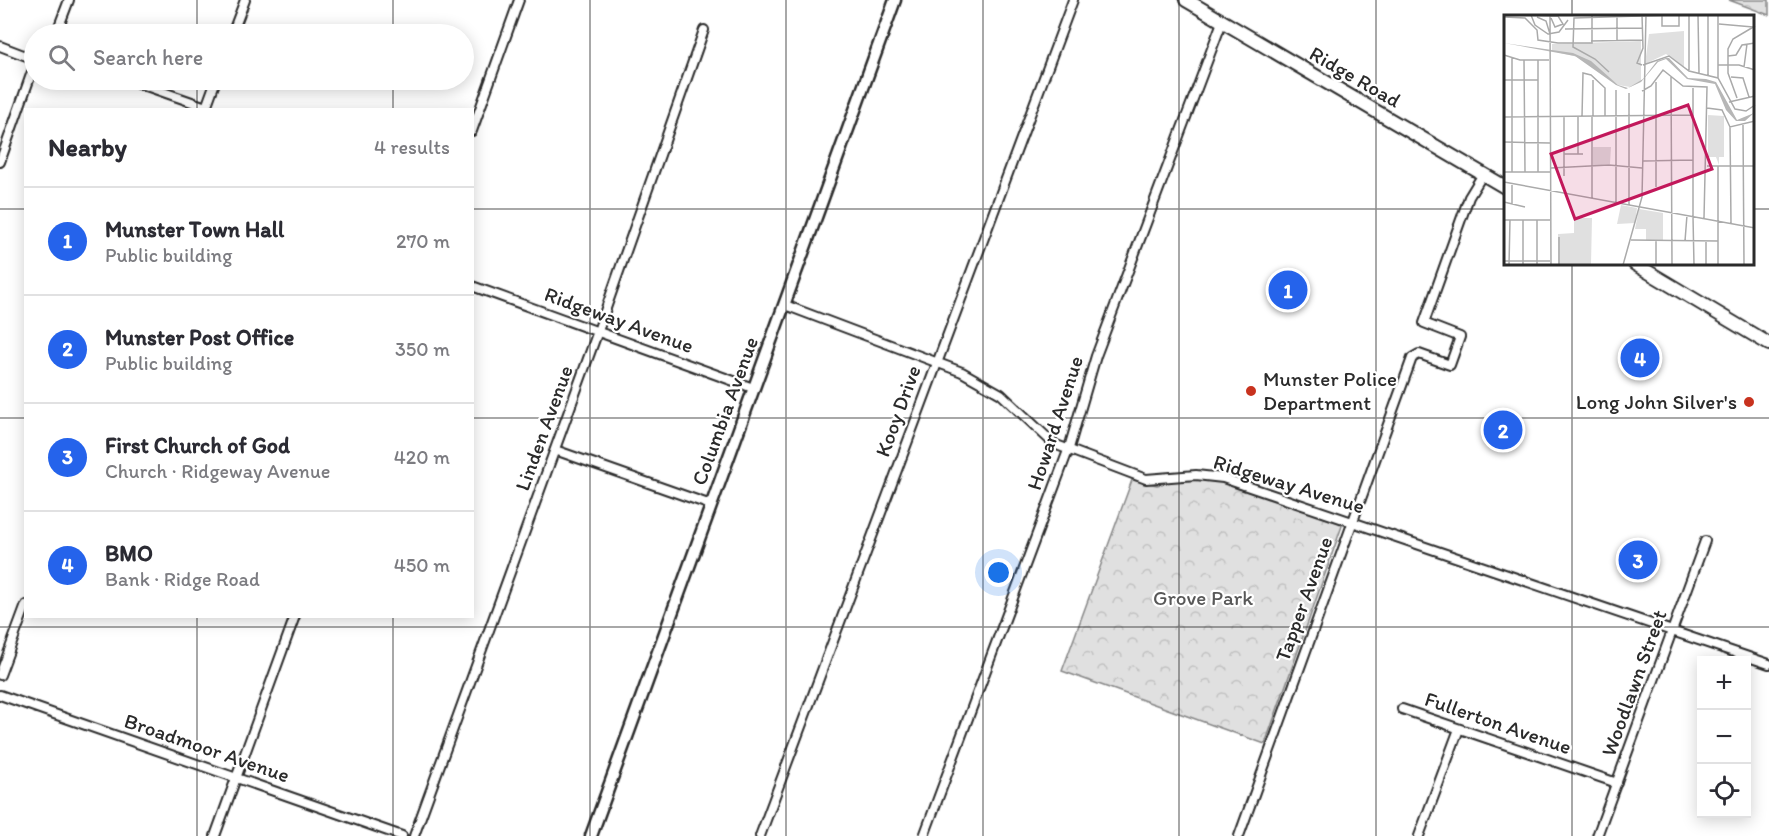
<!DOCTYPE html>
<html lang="en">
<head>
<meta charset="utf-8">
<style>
	body { margin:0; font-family:Itim,sans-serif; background:#f2f2f3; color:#2b2b33 }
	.controls { position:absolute; right:18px; bottom:18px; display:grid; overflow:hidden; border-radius:0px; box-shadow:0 3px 15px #0003 }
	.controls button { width:54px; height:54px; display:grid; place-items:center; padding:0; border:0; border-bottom:2px solid #e1e1e2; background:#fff; color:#2b2b33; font:30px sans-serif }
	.you { position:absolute; left:999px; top:573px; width:21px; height:21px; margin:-15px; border:4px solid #fff; border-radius:50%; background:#1a73e8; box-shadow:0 0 0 9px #1a73e833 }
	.badge { display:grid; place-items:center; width:39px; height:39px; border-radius:50%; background:#2563eb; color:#fff; font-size:20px; font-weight:700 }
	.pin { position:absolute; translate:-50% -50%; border:3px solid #fff; box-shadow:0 2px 6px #0006 }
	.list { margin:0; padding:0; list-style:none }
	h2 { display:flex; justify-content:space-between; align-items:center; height:78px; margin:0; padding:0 24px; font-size:26px }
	h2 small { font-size:20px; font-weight:400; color:#7c7c81 }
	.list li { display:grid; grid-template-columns:39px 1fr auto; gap:18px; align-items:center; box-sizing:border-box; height:108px; padding:0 24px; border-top:2px solid #e1e1e2 }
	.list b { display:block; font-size:22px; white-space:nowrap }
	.list p { margin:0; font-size:20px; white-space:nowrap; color:#7c7c81 }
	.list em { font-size:20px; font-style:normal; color:#7c7c81 }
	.icon { flex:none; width:33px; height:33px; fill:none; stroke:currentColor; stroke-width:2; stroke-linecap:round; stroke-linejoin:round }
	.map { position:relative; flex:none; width:1769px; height:836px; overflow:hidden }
	.search { position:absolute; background:#fff; box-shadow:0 3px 15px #0003; left:24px; top:24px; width:450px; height:66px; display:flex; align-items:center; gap:15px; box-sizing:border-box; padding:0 21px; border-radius:33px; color:#7c7c81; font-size:22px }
	.panel { position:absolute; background:#fff; box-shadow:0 3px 15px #0003; left:24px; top:108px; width:450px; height:510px; border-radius:0px }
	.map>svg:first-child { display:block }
	.park { fill:url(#park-crowns); stroke:#868686; stroke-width:1.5 }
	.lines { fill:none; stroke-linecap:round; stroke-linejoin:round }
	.minor-casing { stroke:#2b2b2b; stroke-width:12 }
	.tertiary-casing { stroke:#2b2b2b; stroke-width:15 }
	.primary-casing { stroke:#2b2b2b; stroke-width:16 }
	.minor { stroke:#fff; stroke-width:8 }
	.tertiary { stroke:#fff; stroke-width:10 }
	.primary { stroke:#fff; stroke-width:12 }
	.grid { fill:none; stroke:#2b2b2b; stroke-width:1.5; stroke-opacity:0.55 }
	.poi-dot { fill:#c8321e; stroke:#fff; stroke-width:2 }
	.labels { text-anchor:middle; stroke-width:4.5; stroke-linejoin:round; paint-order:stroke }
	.street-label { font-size:21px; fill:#2b2b2b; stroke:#fff }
	.poi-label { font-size:21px; fill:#2b2b2b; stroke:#fff; text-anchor:start }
	.park-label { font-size:21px; fill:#585858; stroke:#fff }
	.inset-road { fill:none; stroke:#aaa; stroke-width:1.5 }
	.view { fill:#c2185b; fill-opacity:0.15; stroke:#c2185b; stroke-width:3 }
	.inset-edge { fill:none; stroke:#2b2b2b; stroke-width:3 }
</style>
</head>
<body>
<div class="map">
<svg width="1769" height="836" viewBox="0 0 1769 836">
	<defs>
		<pattern id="park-crowns" width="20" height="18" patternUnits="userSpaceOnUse" patternTransform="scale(1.5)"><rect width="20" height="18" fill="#e0e0e0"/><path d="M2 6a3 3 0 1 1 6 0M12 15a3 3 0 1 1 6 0" fill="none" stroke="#c0c0c0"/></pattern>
	</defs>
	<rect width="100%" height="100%" fill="#fff"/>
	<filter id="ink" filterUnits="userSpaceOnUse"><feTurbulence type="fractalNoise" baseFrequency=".0167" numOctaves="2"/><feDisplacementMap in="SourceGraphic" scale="12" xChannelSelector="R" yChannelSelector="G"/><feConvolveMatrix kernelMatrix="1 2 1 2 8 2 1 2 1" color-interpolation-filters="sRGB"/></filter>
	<g filter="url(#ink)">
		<g class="park">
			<polygon points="1729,0 1769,0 1769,15"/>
			<polygon points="1189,478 1219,479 1338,521 1342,526 1265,744 1062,671 1132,480 1157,485"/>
		</g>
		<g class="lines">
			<defs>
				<g id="minor">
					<polyline points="56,34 69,0"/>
					<polyline points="232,34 245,0"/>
					<polyline points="0,46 34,59"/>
					<polyline points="129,80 206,107"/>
					<polyline points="205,110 216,80"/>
					<polyline points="472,131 519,0"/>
					<polyline points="0,162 34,66"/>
					<polyline points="472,286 753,388"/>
					<polyline points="785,305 962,372 1001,394 1054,444 1146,479 1196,475 1223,478 1769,664"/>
					<polyline points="555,450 711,505"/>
					<polyline points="0,675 26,605"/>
					<polyline points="0,695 402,836"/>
					<polyline points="1402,709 1617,783"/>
					<polyline points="215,836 295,616"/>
					<polyline points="414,836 598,331 704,30"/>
					<polyline points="760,836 1073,0"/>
					<polyline points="924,836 1069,448 1096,356 1222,22"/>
					<polyline points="1239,836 1412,358 1419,354 1450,365 1460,337 1424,323 1469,197 1483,174"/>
					<polyline points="1419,836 1459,729"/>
					<polyline points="1597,836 1705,541"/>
				</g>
				<polyline id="tertiary" points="591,836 895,0"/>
				<g id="primary">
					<polyline points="1186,0 1505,187"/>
					<polyline points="1635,264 1769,344"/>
				</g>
			</defs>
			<use href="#minor" class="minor-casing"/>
			<use href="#tertiary" class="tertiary-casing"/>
			<use href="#primary" class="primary-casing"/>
			<use href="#minor" class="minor"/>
			<use href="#tertiary" class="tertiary"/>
			<use href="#primary" class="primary"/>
		</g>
	</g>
	<path class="grid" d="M197,0V34M393,0V34M590,0V836M786,0V836M983,0V836M1179,0V836M1376,0V836M1572,0V16M197,80V110M393,80V110M0,209H26M472,209H1505M1752,209H1769M1572,264V836M0,418H26M472,418H1769M197,616V836M393,616V836M0,627H1769"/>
	<g class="poi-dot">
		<circle cx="1251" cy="391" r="6"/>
		<circle cx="1749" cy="402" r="6"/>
	</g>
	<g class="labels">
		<g class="street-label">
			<text transform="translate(1355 77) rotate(30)" y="7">Ridge Road</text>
			<text transform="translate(619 320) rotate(20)" y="7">Ridgeway Avenue</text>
			<text transform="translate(725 411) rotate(-70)" y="7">Columbia Avenue</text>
			<text transform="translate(898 411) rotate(-70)" y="7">Kooy Drive</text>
			<text transform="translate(1055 423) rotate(-72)" y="7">Howard Avenue</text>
			<text transform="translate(544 428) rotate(-70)" y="7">Linden Avenue</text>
			<text transform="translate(1289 484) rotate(17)" y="7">Ridgeway Avenue</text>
			<text transform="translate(1304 599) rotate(-70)" y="7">Tapper Avenue</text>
			<text transform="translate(1634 683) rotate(-70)" y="7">Woodlawn Street</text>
			<text transform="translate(1498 723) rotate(19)" y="7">Fullerton Avenue</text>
			<text transform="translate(207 748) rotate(19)" y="7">Broadmoor Avenue</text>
		</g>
		<g class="poi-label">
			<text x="1263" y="386">Munster Police<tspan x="1263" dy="24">Department</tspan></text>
			<text x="1737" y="409" text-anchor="end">Long John Silver's</text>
		</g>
		<g class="park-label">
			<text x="1203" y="605">Grove Park</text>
		</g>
	</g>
	<g transform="translate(1504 15)">
		<rect width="250" height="250" fill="#fff"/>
		<path d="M180,16V52L162,39L141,49L145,19ZM137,26V66L126,72L114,70L82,44L48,36V29ZM204,100L220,101V142H215V150L212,142H204ZM89,132H107L106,149L89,151ZM117,190L133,193L131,208L113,209ZM135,194L159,198V225H142V214H131ZM70,203H88L87,250H54V219L70,218Z" fill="#e0e0e0"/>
		<path d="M0,28L69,38L87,46L114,70L124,73L139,64L153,46L162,43H165L184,63L202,64L212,67L233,105L250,98L241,106H232L222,95L211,69L183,64L162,44L154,47L137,67L122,74L112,70L71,41Z" fill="#b6b6b6"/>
		<path class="inset-road" d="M19,0L54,1L59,9L51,12L47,3M27,0L31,10L44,19L55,17L64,5M158,0V11H175V0M194,0L195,58M204,0V60M214,0V63M46,1L47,250M113,1V26M0,2L21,3L33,15L34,25L54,28H88V1M33,2L42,6L46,19M215,9L249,12M61,14L139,13M87,26L139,25M0,40L16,45H45M224,41L232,40L238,30L251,28M8,43V157M20,45L21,157M34,45V157M138,50L133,48L139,33L138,0M139,50L165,41L185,56L214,63L231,94L242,96L251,90M214,50H235L251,55M240,52L243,29M185,55V0M105,57L91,44L69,32L70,3L169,0M167,62L168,250M227,62L239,63L245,82M0,65H34M152,67V172M189,73V201M112,75V187M138,76L147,71L159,55L179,71L203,72L200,203M233,83L224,58V34L229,24L251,11M225,87L251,81M203,93L218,95L226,112L251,106M0,102L189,100M78,102L79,58L87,60L101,73V102M88,102V183M89,102V65M239,110L240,250M226,112L227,209M0,127L46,128M60,139H79M74,139V102M139,146L189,145M203,151H251M47,153L105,150L138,153M0,157H46M60,161V102M0,167L251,213M0,187L21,192M8,189V168M125,190V78M189,202L190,250M0,205H46M214,206V151M55,222V250M127,225L214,226M152,226V250M181,226L183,200M202,227V250M0,246H46M5,250L6,205M19,250V205M33,250V205M119,250L138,182L142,0M214,250V206"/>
		<path class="view" d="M184,90L208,154L71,204L47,139Z"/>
		<rect width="250" height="250" class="inset-edge"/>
	</g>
</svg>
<div class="controls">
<button>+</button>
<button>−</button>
<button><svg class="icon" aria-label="locate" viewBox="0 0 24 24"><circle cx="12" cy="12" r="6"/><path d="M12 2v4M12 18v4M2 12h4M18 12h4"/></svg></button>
</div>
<div class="you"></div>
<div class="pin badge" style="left:1288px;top:290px">1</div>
<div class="pin badge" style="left:1503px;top:430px">2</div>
<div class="pin badge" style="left:1638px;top:560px">3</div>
<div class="pin badge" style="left:1640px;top:358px">4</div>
<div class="search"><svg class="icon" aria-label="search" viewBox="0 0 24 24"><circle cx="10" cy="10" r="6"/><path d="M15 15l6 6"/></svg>Search here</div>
<section class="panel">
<h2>Nearby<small>4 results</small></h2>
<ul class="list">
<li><span class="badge">1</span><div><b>Munster Town Hall</b><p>Public building</p></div><em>270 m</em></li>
<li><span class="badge">2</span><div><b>Munster Post Office</b><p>Public building</p></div><em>350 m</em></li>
<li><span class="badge">3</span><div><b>First Church of God</b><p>Church · Ridgeway Avenue</p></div><em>420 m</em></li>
<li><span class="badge">4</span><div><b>BMO</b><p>Bank · Ridge Road</p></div><em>450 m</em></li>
</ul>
</section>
</div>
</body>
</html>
